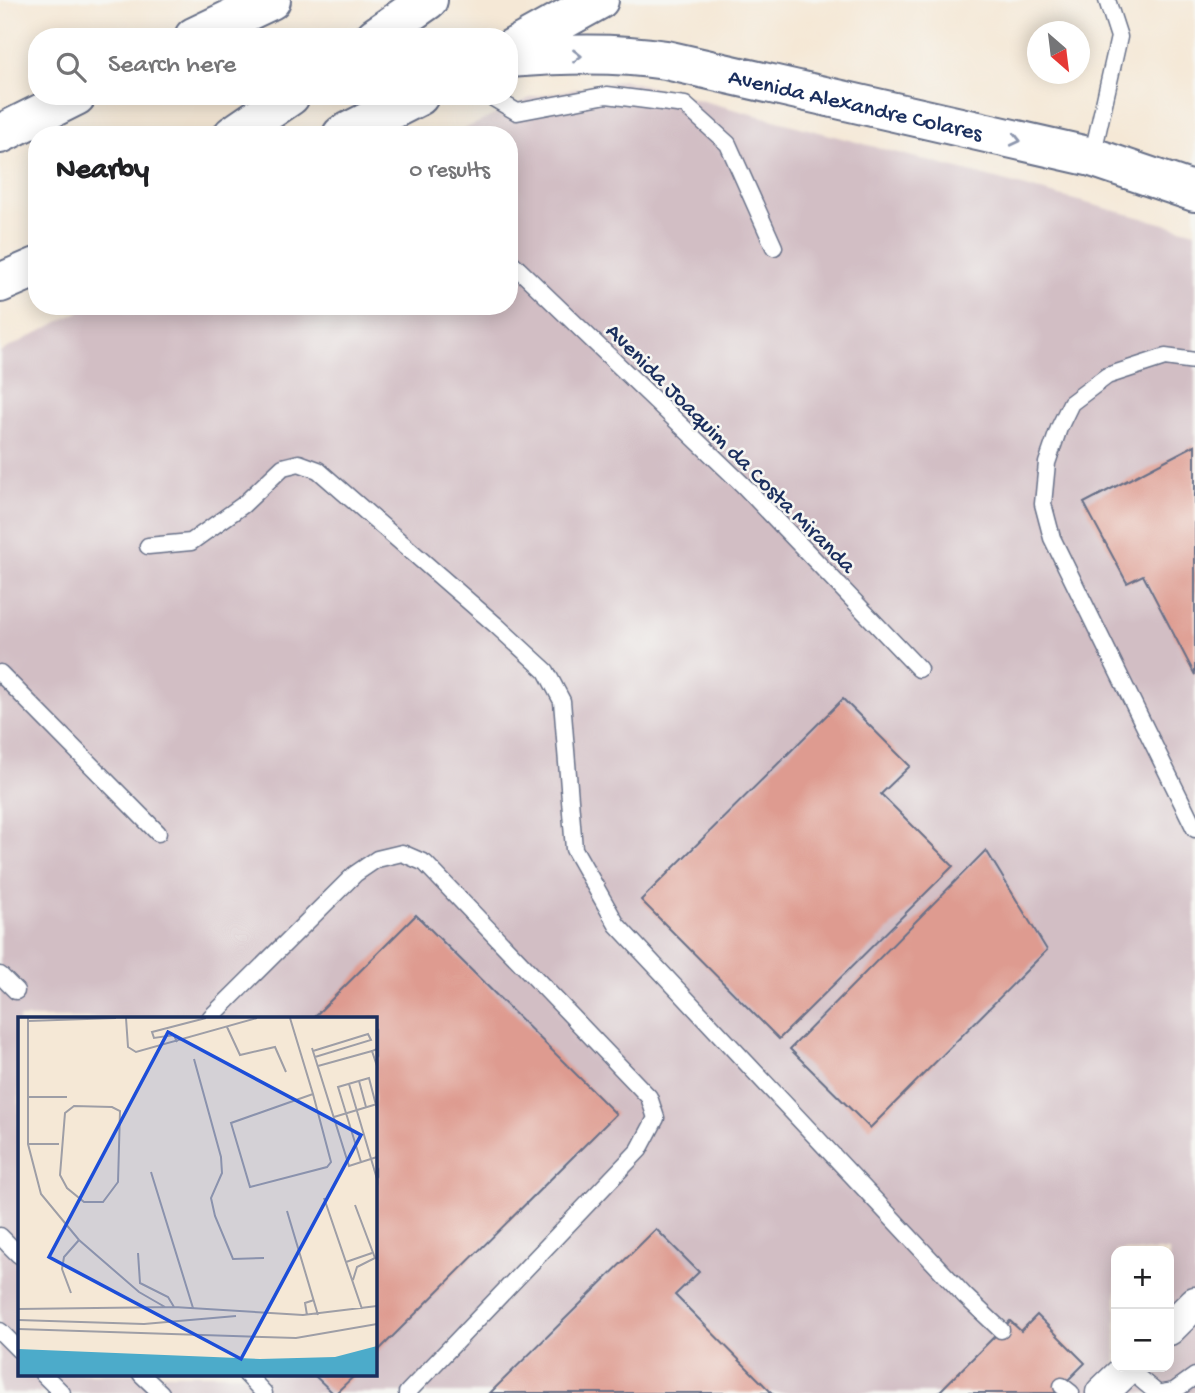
<!DOCTYPE html>
<html lang="en">
<head>
<meta charset="utf-8">
<style>
	body { margin:0; font-family:"Gochi Hand",sans-serif; background:#f2f2f2; color:#202124 }
	.controls { position:absolute; right:21px; bottom:21px; display:grid; overflow:hidden; border-radius:14px; box-shadow:0 4px 18px #0003 }
	.controls button { width:63px; height:63px; display:grid; place-items:center; padding:0; border:0; border-bottom:2px solid #e0e0e0; background:#fff; color:#202124; font:35px sans-serif }
	.compass { position:absolute; left:1027px; top:21px; width:63px; height:63px; border-radius:50%; background:#fff; box-shadow:0 4px 18px #0003; rotate:152deg }
	.list { margin:0; padding:0; list-style:none }
	h2 { display:flex; justify-content:space-between; align-items:center; height:91px; margin:0; padding:0 28px; font-size:30px }
	h2 small { font-size:23px; font-weight:400; color:#757577 }
	.icon { flex:none; width:38px; height:38px; fill:none; stroke:currentColor; stroke-width:2; stroke-linecap:round; stroke-linejoin:round }
	.map { position:relative; flex:none; width:1195px; height:1393px; overflow:hidden }
	.search { position:absolute; background:#fff; box-shadow:0 4px 18px #0003; left:28px; top:28px; width:490px; height:77px; display:flex; align-items:center; gap:18px; box-sizing:border-box; padding:0 24px; border-radius:28px; color:#757577; font-size:26px }
	.panel { position:absolute; background:#fff; box-shadow:0 4px 18px #0003; left:28px; top:126px; width:490px; height:189px; border-radius:28px }
	.map>svg:first-child { display:block }
	.industrial { fill:#d2bec4; fill-rule:evenodd }
	.building { fill:#de9b90 }
	.lines { fill:none; stroke-linecap:round; stroke-linejoin:round }
	.lane-casing { stroke:#677088; stroke-width:19 }
	.street-casing { stroke:#677088; stroke-width:35 }
	.secondary-casing { stroke:#677088; stroke-width:42 }
	.highway-casing { stroke:#677088; stroke-width:42 }
	.lane { stroke:#fff; stroke-width:16 }
	.street { stroke:#fff; stroke-width:32 }
	.secondary { stroke:#fff; stroke-width:38 }
	.highway { stroke:#fff; stroke-width:38 }
	.oneway { stroke:#8d97ae }
	.labels { text-anchor:middle; stroke-width:5; stroke-linejoin:round; paint-order:stroke }
	.street-label { font-size:23px; fill:#1b2f5e; stroke:#f6f6f2 }
	.inset-road { fill:none; stroke:#9e9ea6; stroke-width:2 }
	.view { fill:#1d4ed8; fill-opacity:0.15; stroke:#1d4ed8; stroke-width:3.5 }
	.inset-edge { fill:none; stroke:#1b2f5e; stroke-width:3.5 }
</style>
</head>
<body>
<div class="map">
<svg width="1195" height="1393" viewBox="0 0 1195 1393">
	<rect width="100%" height="100%" fill="#f6f6f2"/>
	<filter id="ink" filterUnits="userSpaceOnUse"><feTurbulence type="fractalNoise" baseFrequency=".0143" numOctaves="2"/><feDisplacementMap in="SourceGraphic" scale="14" xChannelSelector="R" yChannelSelector="G"/><feConvolveMatrix kernelMatrix="1 2 1 2 8 2 1 2 1" color-interpolation-filters="sRGB"/></filter>
	<filter id="wash" filterUnits="userSpaceOnUse"><feTurbulence type="fractalNoise" baseFrequency=".00686" numOctaves="4" result="noise"/><feDisplacementMap in="SourceGraphic" scale="28" xChannelSelector="R" yChannelSelector="G"/><feGaussianBlur stdDeviation="1.57" result="paint"/><feColorMatrix in="noise" values="0 0 0 0 0 0 0 0 0 0 0 0 0 0 0 0 0 1.4 0 .05"/><feComposite in="paint" operator="in"/></filter>
	<g filter="url(#wash)">
		<rect width="100%" height="100%" fill="#f5e8d6"/>
		<path class="industrial" d="M624,80L1195,232V1393H0V352L90,306H509V135H452L532,97ZM19,1018H374V1374H19ZM1116,1251H1169V1367H1116Z"/>
		<g id="blocks">
			<g class="building">
				<polygon points="1195,445 1195,675 1143,575 1127,583 1084,503"/>
				<polygon points="843,699 910,766 881,794 953,866 779,1039 641,900"/>
				<polygon points="986,850 1047,950 870,1128 790,1049"/>
				<polygon points="416,915 616,1114 374,1355 374,1018 313,1018"/>
				<polygon points="656,1229 699,1272 675,1295 772,1393 490,1393"/>
				<polygon points="1037,1315 1085,1363 1055,1393 938,1393 1010,1321 1021,1331"/>
				<polygon points="313,1374 356,1374 336,1393 333,1393"/>
			</g>
		</g>
	</g>
	<g filter="url(#ink)">
		<use href="#blocks" fill-opacity="0" stroke="#677088" stroke-width="2"/>
		<g class="lines">
			<defs>
				<g id="lane">
					<polyline points="490,96 517,112 607,95 685,105 728,144 774,247"/>
					<polyline points="1092,157 1119,37 1107,0"/>
					<polyline points="509,260 743,485 919,669"/>
					<polyline points="1195,361 1165,357 1107,376 1071,403 1059,428 1047,463 1043,504 1052,538 1195,829"/>
					<polyline points="148,546 191,542 243,505 283,467 299,463 318,470 497,626 546,671 562,701 574,849 617,925 965,1296 1001,1330"/>
					<polyline points="0,673 158,833"/>
					<polyline points="0,975 16,991"/>
					<polyline points="210,1018 355,874 377,859 402,853 425,863 649,1097 656,1118 639,1150 407,1393"/>
					<polyline points="0,1236 19,1255"/>
					<polyline points="0,1331 19,1350"/>
					<polyline points="1127,1368 1157,1393"/>
					<polyline points="43,1374 62,1393"/>
					<polyline points="141,1374 161,1393"/>
					<polyline points="246,1374 264,1393"/>
					<polyline points="1062,1386 1071,1393"/>
					<polyline points="1162,1393 1174,1391 1195,1376"/>
				</g>
				<g id="street">
					<polyline points="1169,1329 1195,1303"/>
					<polyline points="1102,1393 1129,1367"/>
				</g>
				<g id="secondary">
					<path id="s1" d="M509,58C561,54 614,52 666,60L1092,157L1195,192"/>
				</g>
				<g id="highway">
					<polyline points="194,37 271,0"/>
					<polyline points="375,37 428,0"/>
					<polyline points="509,50 599,0"/>
					<polyline points="0,134 76,96"/>
					<polyline points="233,135 290,96"/>
					<polyline points="342,135 419,96"/>
					<polyline points="0,283 37,267"/>
				</g>
			</defs>
			<use href="#lane" class="lane-casing"/>
			<use href="#street" class="street-casing"/>
			<use href="#secondary" class="secondary-casing"/>
			<use href="#highway" class="highway-casing"/>
			<use href="#lane" class="lane"/>
			<use href="#street" class="street"/>
			<use href="#secondary" class="secondary"/>
			<use href="#highway" class="highway"/>
		</g>
		<defs><path id="oneway-chevron" d="M-2-3.5L2.5 0L-2 3.5" fill="none" stroke-width="1.6" stroke-linecap="round" stroke-linejoin="round" transform="scale(1.75)"/></defs>
		<g class="oneway">
			<use href="#oneway-chevron" transform="translate(577 56)"/>
			<use href="#oneway-chevron" transform="translate(1016 140) rotate(13)"/>
		</g>
	</g>
	<g class="labels">
		<g class="street-label">
			<text dy="8" stroke="none"><textPath href="#s1" startOffset="352">Avenida Alexandre Colares</textPath></text>
			<text transform="translate(732 447) rotate(45)" y="8">Avenida Joaquim da Costa Miranda</text>
		</g>
	</g>
	<g transform="translate(18 1017)">
		<rect width="359" height="359" fill="#f5e8d6"/>
		<path d="M359,329V358H0V332L242,342L317,340Z" fill="#4cabca"/>
		<path class="inset-road" d="M10,1V127L23,177L61,223L121,275L147,290M108,1L110,30L118,35L239,1M272,1L295,77L313,145L309,150L232,170L213,106L295,77M10,4L98,1M209,10L222,38L257,30L268,55M159,25L156,18L136,21L134,15L188,1M294,31L331,149L359,140M359,32L354,34L359,49M295,34L350,17L353,23L297,40M176,42L203,140L204,156L193,181L197,199L215,242L246,241M300,49L354,34M341,64L348,90M331,67L359,162M10,80H49M56,89L94,90L102,94L100,165L85,185H66L49,171L42,158L47,96ZM316,100L359,87M10,127H41M343,145L320,70L351,61L359,92M133,155L175,291M306,181L344,292M269,194L300,298M120,236L122,266L150,280L156,290M328,245L354,236M335,263L339,250L357,241L337,188M53,276L44,252L46,240L61,223M0,292L156,290L285,298L359,289M289,298L287,286L296,283M0,303L126,307L218,299M0,312L278,321L359,307"/>
		<path class="view" d="M150,15L343,118L223,342L31,240Z"/>
		<rect width="359" height="359" class="inset-edge"/>
	</g>
</svg>
<div class="controls">
<button>+</button>
<button>−</button>
</div>
<svg class="compass" viewBox="-18 -18 36 36"><path d="M0-13l5 13h-10z" fill="#e53935"/><path d="M0 13l5-13h-10z" fill="#757577"/></svg>
<div class="search"><svg class="icon" aria-label="search" viewBox="0 0 24 24"><circle cx="10" cy="10" r="6"/><path d="M15 15l6 6"/></svg>Search here</div>
<section class="panel">
<h2>Nearby<small>0 results</small></h2>
<ul class="list">
</ul>
</section>
</div>
</body>
</html>
